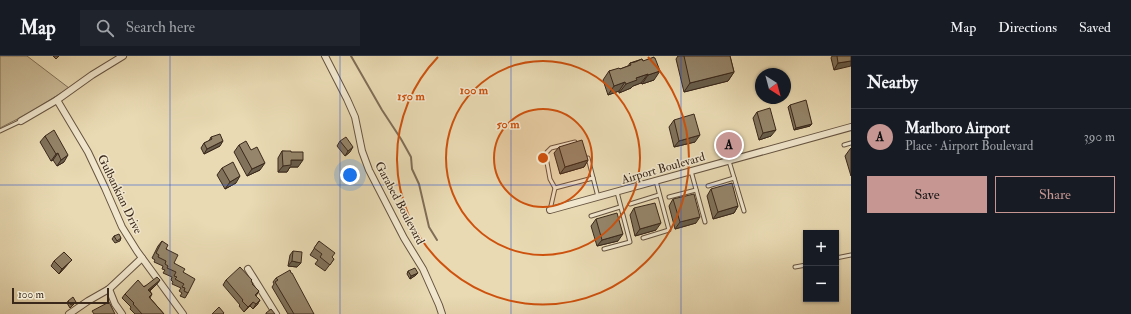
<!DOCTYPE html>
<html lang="en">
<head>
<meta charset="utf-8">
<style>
	body { margin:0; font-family:"IM FELL Double Pica",serif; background:#20242c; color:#f1f3f6 }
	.controls { position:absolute; right:12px; bottom:12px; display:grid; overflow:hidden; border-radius:0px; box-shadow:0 1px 3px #0004 }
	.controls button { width:36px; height:36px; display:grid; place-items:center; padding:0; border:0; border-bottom:1px solid #363941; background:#171b24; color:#f1f3f6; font:20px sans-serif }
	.compass { position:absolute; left:755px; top:12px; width:36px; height:36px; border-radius:50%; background:#171b24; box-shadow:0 1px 3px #0004; rotate:144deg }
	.scale { position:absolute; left:12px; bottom:10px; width:97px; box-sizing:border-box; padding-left:4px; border:2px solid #3a281b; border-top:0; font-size:11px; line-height:14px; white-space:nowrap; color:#3a281b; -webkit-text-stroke:3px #f1e7ce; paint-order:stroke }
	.you { position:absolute; left:350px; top:119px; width:14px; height:14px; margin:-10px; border:3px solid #fff; border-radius:50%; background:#1a73e8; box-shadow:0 0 0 6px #1a73e833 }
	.badge { display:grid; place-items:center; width:26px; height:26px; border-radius:50%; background:#c59692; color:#111; font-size:13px; font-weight:700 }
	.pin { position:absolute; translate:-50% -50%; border:2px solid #fff; box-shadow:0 1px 4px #0006 }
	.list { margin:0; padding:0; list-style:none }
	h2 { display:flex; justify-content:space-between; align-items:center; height:52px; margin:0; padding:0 16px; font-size:17px }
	h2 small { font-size:13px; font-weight:400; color:#9ea1a6 }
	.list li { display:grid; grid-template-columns:26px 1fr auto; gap:12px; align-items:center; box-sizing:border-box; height:56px; padding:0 16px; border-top:1px solid #363941 }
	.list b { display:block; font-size:15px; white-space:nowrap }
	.list p { margin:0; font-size:13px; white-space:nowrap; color:#9ea1a6 }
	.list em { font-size:13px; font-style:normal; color:#9ea1a6 }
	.actions { display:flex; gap:8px; padding:12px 16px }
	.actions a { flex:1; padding:9px 0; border:1px solid #c59692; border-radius:0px; text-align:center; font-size:14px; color:#c59692 }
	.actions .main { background:#c59692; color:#111 }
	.icon { flex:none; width:22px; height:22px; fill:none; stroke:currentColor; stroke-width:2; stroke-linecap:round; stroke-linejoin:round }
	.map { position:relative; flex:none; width:851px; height:258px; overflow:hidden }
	header { display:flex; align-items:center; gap:24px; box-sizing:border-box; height:56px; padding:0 20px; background:#171b24; border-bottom:1px solid #363941 }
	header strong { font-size:19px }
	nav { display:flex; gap:22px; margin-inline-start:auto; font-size:14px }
	.search { width:280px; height:36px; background:#20242c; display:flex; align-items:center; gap:10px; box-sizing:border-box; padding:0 14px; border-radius:0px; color:#9ea1a6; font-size:15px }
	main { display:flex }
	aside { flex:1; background:#171b24 }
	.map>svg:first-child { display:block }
	.green { fill:#cbbc99; stroke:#82725a }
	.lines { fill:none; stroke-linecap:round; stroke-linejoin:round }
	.stream { stroke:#806e57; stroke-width:2 }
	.lane-casing { stroke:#665441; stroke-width:5 }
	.street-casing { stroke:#665441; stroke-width:8 }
	.lane { stroke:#f1e7ce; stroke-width:3 }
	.street { stroke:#f1e7ce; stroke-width:6 }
	.wall { fill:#80725b; stroke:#3a281b }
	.shaded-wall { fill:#685d4a; stroke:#3a281b }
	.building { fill:#95856a; stroke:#3a281b }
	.grid { fill:none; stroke:#1d4ed8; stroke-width:1; stroke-opacity:0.55 }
	.ring { fill:none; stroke:#ce520e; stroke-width:2 }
	.labels { text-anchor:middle; stroke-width:3; stroke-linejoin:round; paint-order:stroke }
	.street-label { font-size:12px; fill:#3a281b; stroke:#f1e7ce }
	.centre { fill:#ce520e; stroke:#f1e7ce; stroke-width:2 }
	.ring-label { font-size:12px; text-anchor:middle; font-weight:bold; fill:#ce520e; stroke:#f1e7ce; stroke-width:3; stroke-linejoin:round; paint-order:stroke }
</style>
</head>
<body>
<header>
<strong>Map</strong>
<div class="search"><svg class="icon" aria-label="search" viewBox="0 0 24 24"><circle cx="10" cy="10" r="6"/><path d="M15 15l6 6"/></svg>Search here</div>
<nav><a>Map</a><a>Directions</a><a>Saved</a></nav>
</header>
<main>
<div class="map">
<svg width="851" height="258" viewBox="0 0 851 258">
	<rect width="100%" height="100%" fill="#e9dab3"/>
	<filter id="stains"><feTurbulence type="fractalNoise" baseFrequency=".005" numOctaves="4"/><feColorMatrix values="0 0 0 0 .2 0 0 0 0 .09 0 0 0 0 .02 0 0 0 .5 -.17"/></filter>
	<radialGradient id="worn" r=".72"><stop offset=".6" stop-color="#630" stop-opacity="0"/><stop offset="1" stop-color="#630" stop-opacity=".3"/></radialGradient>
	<polygon class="green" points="0,0 27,0 69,32 29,57 0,72"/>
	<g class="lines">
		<polyline class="stream" points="351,0 382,54 401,83 411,101 412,113 419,128 429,171 437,184"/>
		<defs>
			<g id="lane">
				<polyline points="0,75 21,65"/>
				<polyline points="844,89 851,87"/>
				<polyline points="588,102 598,141"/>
				<polyline points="729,105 744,155"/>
				<polyline points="691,115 705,166"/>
				<polyline points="708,130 734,122"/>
				<polyline points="555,132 593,122"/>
				<polyline points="669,141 696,134"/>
				<polyline points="630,148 659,139"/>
				<polyline points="550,154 555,132 550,123 546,101 547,96 551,92 575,86"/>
				<polyline points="591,160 620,151"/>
				<polyline points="643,182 669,174 656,125"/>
				<polyline points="604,193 630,186 617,136"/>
				<polyline points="836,202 851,199"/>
				<polyline points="795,211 806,209"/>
			</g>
			<g id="street">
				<polyline points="325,0 347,43 355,61 362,95 369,114 404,182 423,213 439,249 442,258"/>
				<polyline points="57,44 88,96 105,132 122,171 137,195 183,258"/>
				<polyline points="21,65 57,44 92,19 123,0"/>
				<polyline points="550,154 851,71"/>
				<polyline points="248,213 276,258"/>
				<polyline points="109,233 115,248 122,258"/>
				<polyline points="69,258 88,245 109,233 142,202"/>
			</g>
		</defs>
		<use href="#lane" class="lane-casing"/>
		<use href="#street" class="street-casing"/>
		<use href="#lane" class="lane"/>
		<use href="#street" class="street"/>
	</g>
	<g class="wall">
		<polygon points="53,0 59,0 56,3"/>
		<polygon points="678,0 730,0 734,16 728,25 684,36 676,3"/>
		<polygon points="832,0 851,0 834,14 831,2"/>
		<polygon points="642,3 654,24 642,28 641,27 633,30 631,32 619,37 619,35 608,39 603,24 609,15 620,13 628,10 630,7"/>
		<polygon points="790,49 812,68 810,70 794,74 788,51"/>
		<polygon points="757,56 771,80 759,84 753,62"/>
		<polygon points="674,64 695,86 674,91 669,71"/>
		<polygon points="45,80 64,106 57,110 53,104 51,105 40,86"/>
		<polygon points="211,81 220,90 204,98 201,92 204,87 209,85"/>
		<polygon points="340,85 350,96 345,100 337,90"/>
		<polygon points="239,89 260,114 247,120 234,96"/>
		<polygon points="559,91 588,104 584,111 560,118 554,97"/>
		<polygon points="851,92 851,120 845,100 850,93"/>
		<polygon points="282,95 291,96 298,111 290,111 287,116 278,116 278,102"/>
		<polygon points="222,112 236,127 225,133 217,119"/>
		<polygon points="711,133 738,150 734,157 713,163 707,140"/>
		<polygon points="673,143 696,167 675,173 669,150"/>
		<polygon points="634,152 656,174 635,180 630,159"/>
		<polygon points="596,163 618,185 597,190 591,170"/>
		<polygon points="114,180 121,182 120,185 115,187 112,183"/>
		<polygon points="162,185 174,207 183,216 188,237 185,242 180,240 182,237 179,235 181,232 172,228 173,226 171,224 172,221 163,217 165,214 162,213 163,210 154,206 155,204 152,202 158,190"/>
		<polygon points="319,185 332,201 334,203 325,215 315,208 318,204 310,199"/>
		<polygon points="293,195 297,211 288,210 290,199"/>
		<polygon points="54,205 68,208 59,218 51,210"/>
		<polygon points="408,215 416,219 410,223 407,218"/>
		<polygon points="276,222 314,258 288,258 272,231 274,228 273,226"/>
		<polygon points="160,224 156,229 150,235 152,238 150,242 164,258 135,258 130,253 131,251 122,242 125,238"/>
		<polygon points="226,224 252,224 251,225 252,228 259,235 256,240 260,244 257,249 253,253 250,250 244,256 239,250 240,249 223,229"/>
		<polygon points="68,245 76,246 70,252 67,247"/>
	</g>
	<g class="shaded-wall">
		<polygon points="851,5 851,10 834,14 838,7"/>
		<polygon points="660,15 654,24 642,28 648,19"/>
		<polygon points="734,16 728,25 684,36 690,27"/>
		<polygon points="648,18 641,27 633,30 631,32 619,37 626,28 636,22"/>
		<polygon points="625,26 619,35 608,39 614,30"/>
		<polygon points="812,68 810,70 794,74 796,72"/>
		<polygon points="776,74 771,80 759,84 763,77"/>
		<polygon points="700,79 695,86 674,91 679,85"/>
		<polygon points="223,85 220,90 204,98 207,93"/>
		<polygon points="353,91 350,96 345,100 348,95"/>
		<polygon points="58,97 53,104 51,105 56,98"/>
		<polygon points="68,99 64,106 57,110 61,104"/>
		<polygon points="291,104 303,104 298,111 290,111 287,116 278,116 283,110"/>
		<polygon points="588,104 584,111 560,118 565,111"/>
		<polygon points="265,107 260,114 247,120 252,113"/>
		<polygon points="240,120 236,127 225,133 230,126"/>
		<polygon points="738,150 734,157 713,163 718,156"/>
		<polygon points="700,161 696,167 675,173 680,166"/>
		<polygon points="661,167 656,174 635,180 640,173"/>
		<polygon points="623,178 618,185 597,190 602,184"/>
		<polygon points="72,204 68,208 59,218 62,213"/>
		<polygon points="292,205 301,207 297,211 288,210"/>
		<polygon points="418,217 416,219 410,223 411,220"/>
		<polygon points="160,224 156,229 145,238 148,234"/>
		<polygon points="260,244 257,249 253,253 256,248"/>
		<polygon points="253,246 250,250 244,256 248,251"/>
	</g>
	<g class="building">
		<polygon points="684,0 730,0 734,16 690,27"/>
		<polygon points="837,0 851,0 851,5 838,7"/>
		<polygon points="654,1 654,2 655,2 660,15 648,19 648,18 636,22 637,24 626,28 625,26 614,30 609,15 619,12 620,13 631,9 630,7 635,6 642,3 643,5"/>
		<polygon points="806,44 812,68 796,72 790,49"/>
		<polygon points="770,52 776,74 763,77 757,56"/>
		<polygon points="694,58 700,79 679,85 674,64"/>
		<polygon points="54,74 68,99 61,104 58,97 56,98 45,80"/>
		<polygon points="220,78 223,85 207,93 204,87 212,83 211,81"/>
		<polygon points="346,81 353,91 348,95 340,85"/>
		<polygon points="582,84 588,104 565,111 559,91"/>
		<polygon points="246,85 251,94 257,91 265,107 252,113 239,89"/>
		<polygon points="282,95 291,95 291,96 303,96 303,104 291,104 291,109 283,110"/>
		<polygon points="233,106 240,120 230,126 222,112"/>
		<polygon points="732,127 738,150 718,156 711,133"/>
		<polygon points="694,138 700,161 680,166 673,143"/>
		<polygon points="655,147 661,167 640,173 634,152"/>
		<polygon points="617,157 623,178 602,184 596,163"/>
		<polygon points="119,178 121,182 117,185 114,180"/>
		<polygon points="162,185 168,189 166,193 178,199 174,207 185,213 183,216 195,223 188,237 184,235 185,232 182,231 184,228 175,223 177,221 174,220 176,216 167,212 168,210 165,208 166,205 158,201 159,199 156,197"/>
		<polygon points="319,185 335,197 332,201 334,203 330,209 320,201 322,198 314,192"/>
		<polygon points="293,195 302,196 301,207 292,205"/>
		<polygon points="64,196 72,204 62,213 54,205"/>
		<polygon points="240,211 252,224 251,225 253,228 252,228 259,235 255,239 260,244 256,248 253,246 248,251 242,245 243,244 226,224"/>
		<polygon points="415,212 418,217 411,220 408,215"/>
		<polygon points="290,214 291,217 292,217 314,258 294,258 275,226 278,224 276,222"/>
		<polygon points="157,221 160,224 148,234 152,238 149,241 164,258 142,258 133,248 134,247 125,238 138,224 144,231"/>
		<polygon points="73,241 76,246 71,249 68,245"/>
		<polygon points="109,246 115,258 94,258 92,255"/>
		<polygon points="219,251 224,257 223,258 212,258"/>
		<polygon points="271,253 275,258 266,258 266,257"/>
	</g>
	<path class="grid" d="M170,0V258M340,0V258M511,0V258M681,0V258M0,129H851"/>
	<circle cx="543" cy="102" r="49" fill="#ce520e" fill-opacity=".12"/>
	<g class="ring">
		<circle cx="543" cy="102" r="49"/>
		<circle cx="543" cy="102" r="97"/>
		<path d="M648 1A146 146 0 1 1 438 1"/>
	</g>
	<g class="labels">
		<g class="street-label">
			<text transform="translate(663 112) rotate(-16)" y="4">Airport Boulevard</text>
			<text transform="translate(120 138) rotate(64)" y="4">Gulbankian Drive</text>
			<text transform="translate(400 147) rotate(62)" y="4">Garabed Boulevard</text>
		</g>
	</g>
	<circle cx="543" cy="102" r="6" class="centre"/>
	<g class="ring-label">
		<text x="474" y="38">100 m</text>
		<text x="411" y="44">150 m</text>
		<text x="508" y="72">50 m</text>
	</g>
	<rect width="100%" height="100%" filter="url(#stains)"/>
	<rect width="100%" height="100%" fill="url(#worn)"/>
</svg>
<div class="controls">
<button>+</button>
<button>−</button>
</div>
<svg class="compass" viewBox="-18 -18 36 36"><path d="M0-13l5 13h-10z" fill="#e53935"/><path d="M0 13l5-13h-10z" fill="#9ea1a6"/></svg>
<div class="scale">100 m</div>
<div class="you"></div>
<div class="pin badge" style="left:729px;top:89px">A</div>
</div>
<aside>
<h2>Nearby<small></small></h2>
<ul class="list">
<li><span class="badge">A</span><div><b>Marlboro Airport</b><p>Place · Airport Boulevard</p></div><em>390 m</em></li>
</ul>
<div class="actions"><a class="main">Save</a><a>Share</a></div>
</aside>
</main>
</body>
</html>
